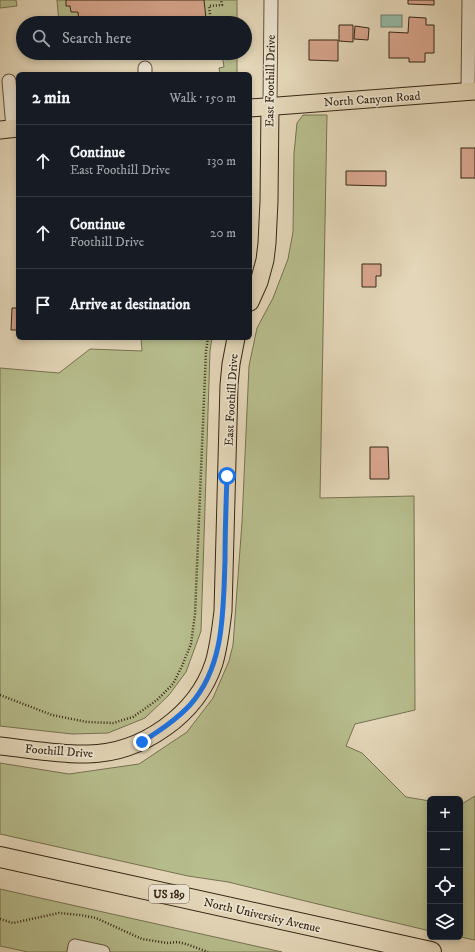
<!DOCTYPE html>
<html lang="en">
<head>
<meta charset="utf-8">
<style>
	body { margin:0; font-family:"IM FELL DW Pica",serif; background:#242831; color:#f1f3f6 }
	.controls { position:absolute; right:12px; bottom:12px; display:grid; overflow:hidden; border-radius:6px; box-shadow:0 2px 6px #0003 }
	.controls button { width:36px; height:36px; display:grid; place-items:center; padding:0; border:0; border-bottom:1px solid #363941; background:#171b24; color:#f1f3f6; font:20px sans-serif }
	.stop { position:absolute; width:12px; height:12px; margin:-9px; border:3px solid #1a73e8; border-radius:50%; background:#fff }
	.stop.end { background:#1a73e8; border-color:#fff; box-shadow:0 1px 4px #0008 }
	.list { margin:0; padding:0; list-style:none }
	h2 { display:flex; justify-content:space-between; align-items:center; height:52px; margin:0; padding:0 16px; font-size:17px }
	h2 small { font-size:13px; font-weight:400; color:#9ea1a6 }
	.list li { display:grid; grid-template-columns:26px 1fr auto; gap:12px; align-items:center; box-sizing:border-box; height:72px; padding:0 16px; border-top:1px solid #363941 }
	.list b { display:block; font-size:15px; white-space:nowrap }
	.list p { margin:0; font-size:13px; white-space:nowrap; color:#9ea1a6 }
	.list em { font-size:13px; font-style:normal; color:#9ea1a6 }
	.icon { flex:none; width:22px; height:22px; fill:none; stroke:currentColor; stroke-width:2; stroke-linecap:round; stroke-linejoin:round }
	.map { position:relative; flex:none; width:475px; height:952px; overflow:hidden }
	.search { position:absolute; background:#171b24; box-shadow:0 2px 6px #0003; left:16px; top:16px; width:236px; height:44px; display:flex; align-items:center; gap:10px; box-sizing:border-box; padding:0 14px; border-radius:22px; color:#9ea1a6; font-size:15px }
	.panel { position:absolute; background:#171b24; box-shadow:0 2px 6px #0003; left:16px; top:72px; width:236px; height:268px; border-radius:6px }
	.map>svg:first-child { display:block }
	.green { fill:#b7bd8d; stroke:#767250 }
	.water { fill:#97baa9; stroke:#707f6d }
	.building { fill:#d8a68e; stroke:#352614 }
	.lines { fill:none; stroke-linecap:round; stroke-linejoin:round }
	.minor-casing { stroke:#61523d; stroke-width:15 }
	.major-casing { stroke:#352614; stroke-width:19 }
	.highway-casing { stroke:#352614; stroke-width:22 }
	.path { stroke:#352614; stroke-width:2.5; stroke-dasharray:1 2; stroke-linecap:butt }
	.minor { stroke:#ede5d2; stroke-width:13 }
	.major { stroke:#e4d7b9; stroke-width:17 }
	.highway { stroke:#e4d7b9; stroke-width:20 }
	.route { stroke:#1a73e8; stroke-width:5 }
	.labels { text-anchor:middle; stroke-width:3.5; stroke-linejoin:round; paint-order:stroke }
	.shield { fill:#ede5d2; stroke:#6c5f4d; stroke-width:1 }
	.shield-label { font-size:11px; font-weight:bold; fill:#352614 }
	.street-label { font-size:12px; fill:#352614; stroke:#ede5d2 }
</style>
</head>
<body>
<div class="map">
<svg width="475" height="952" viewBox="0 0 475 952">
	<rect width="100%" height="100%" fill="#e4d7b9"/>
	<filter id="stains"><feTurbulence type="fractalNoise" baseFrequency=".005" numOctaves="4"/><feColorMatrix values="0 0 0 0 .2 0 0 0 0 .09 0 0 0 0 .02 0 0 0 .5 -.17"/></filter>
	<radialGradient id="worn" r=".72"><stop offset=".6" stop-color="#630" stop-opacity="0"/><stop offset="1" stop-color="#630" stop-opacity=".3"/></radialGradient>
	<g class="green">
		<polygon points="0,0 16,0 17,6 0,8"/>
		<polygon points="57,0 237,0 237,23 59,23"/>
		<polygon points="218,53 237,53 237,74 220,74 219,68 224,67 222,54 219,54"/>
		<polygon points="303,115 327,115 320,498 414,496 415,710 355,724 346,746 362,753 406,797 430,801 430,931 334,908 228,882 188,876 0,834 0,763 69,774 139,764 187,732 213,698 229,661 233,645 242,522 249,366 257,328 273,298 288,259 293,232 294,153 297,123"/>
		<polygon points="141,338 212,338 210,351 201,631 186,672 169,695 145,718 108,733 72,734 0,726 0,368 59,373 90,349 142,351"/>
		<polygon points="475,796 475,940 460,937 460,805"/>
		<polygon points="0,889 282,952 28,952 0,946"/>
	</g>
	<rect class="water" x="381" y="15" width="21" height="12"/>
	<g class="building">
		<polygon points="66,0 204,0 206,19 185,21 185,23 79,23 78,12 71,12 70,6 66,6"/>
		<polygon points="408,0 434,0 434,5 408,4"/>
		<polygon points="409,17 426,18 426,25 434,25 434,53 425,53 425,62 409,62 409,58 389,58 389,32 408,33"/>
		<polygon points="339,25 353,25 353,42 339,41"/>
		<polygon points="355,26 369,28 368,40 354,39"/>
		<polygon points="309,40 338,40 338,61 309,60"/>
		<rect x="461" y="148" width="14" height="30"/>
		<polygon points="346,171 386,171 386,186 346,185"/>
		<rect x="17" y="202" width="1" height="24"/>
		<polygon points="362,264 381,264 381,276 376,276 376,287 362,287"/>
		<polygon points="12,308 18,308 18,330 11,330"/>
		<polygon points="370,447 388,447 389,479 370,479"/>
	</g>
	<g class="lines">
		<defs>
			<g id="minor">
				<polyline points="145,68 145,74"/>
				<polyline points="9,81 13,128"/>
				<polyline points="468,92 469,0"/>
				<polyline points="270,106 271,0"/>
				<polyline points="74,952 75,946 103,952"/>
			</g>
			<g id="major">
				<polyline points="250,108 475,91"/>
				<polyline points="0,130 18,128"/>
				<polyline points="250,302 259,282 265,260 267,243 269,201 270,106"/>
				<path d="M0,746C29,749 59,755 88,754C142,753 197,715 214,663C219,646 221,628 223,611L229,385L231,364L236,338"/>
			</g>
			<polyline id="highway" points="0,857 431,952"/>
		</defs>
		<use href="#minor" class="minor-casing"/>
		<use href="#major" class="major-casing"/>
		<use href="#highway" class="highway-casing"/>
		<g class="path">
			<polyline points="211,23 209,6 222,5 221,0"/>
			<polyline points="0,695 52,715 87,722 113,723 133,717 157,700 173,684 182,666 191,644 195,614 206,351 208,338"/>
			<polyline points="0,919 13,923 59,913 80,915 96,918 142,939 167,943 178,942 186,944 208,952"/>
		</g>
		<use href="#minor" class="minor"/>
		<use href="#major" class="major"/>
		<use href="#highway" class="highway"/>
	</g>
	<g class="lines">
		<path class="route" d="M142,742C159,731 176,720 190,705C225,666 223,610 225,561C225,532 226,504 227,476"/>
	</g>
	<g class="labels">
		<rect class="shield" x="149" y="885" width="40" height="18" rx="3"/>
		<g class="shield-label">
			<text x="169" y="898">US 189</text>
		</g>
		<g class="street-label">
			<text transform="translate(270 81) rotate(-89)" y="4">East Foothill Drive</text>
			<text transform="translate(372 99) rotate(-4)" y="4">North Canyon Road</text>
			<text transform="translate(231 400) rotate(-87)" y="4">East Foothill Drive</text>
			<text transform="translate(59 751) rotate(4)" y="4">Foothill Drive</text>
			<text transform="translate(262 915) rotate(13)" y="4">North University Avenue</text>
		</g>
	</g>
	<rect width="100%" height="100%" filter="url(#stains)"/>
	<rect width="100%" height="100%" fill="url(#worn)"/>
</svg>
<div class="controls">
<button>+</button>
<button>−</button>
<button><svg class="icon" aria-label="locate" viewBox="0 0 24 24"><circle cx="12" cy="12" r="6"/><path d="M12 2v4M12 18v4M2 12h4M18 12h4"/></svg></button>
<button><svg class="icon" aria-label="layers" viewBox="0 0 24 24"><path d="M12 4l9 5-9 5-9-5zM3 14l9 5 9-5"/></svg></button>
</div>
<div class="stop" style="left:227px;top:476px"></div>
<div class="stop end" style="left:142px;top:742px"></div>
<div class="search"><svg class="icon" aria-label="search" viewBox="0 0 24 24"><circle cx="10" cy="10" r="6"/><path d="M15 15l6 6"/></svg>Search here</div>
<section class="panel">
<h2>2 min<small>Walk · 150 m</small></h2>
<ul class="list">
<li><svg class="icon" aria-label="ahead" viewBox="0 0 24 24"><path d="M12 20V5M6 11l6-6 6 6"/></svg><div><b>Continue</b><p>East Foothill Drive</p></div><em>130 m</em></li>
<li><svg class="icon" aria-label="ahead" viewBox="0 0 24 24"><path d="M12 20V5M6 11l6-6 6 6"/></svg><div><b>Continue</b><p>Foothill Drive</p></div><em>20 m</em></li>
<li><svg class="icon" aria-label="arrive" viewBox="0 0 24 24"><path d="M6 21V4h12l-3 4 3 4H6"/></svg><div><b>Arrive at destination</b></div></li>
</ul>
</section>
</div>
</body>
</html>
